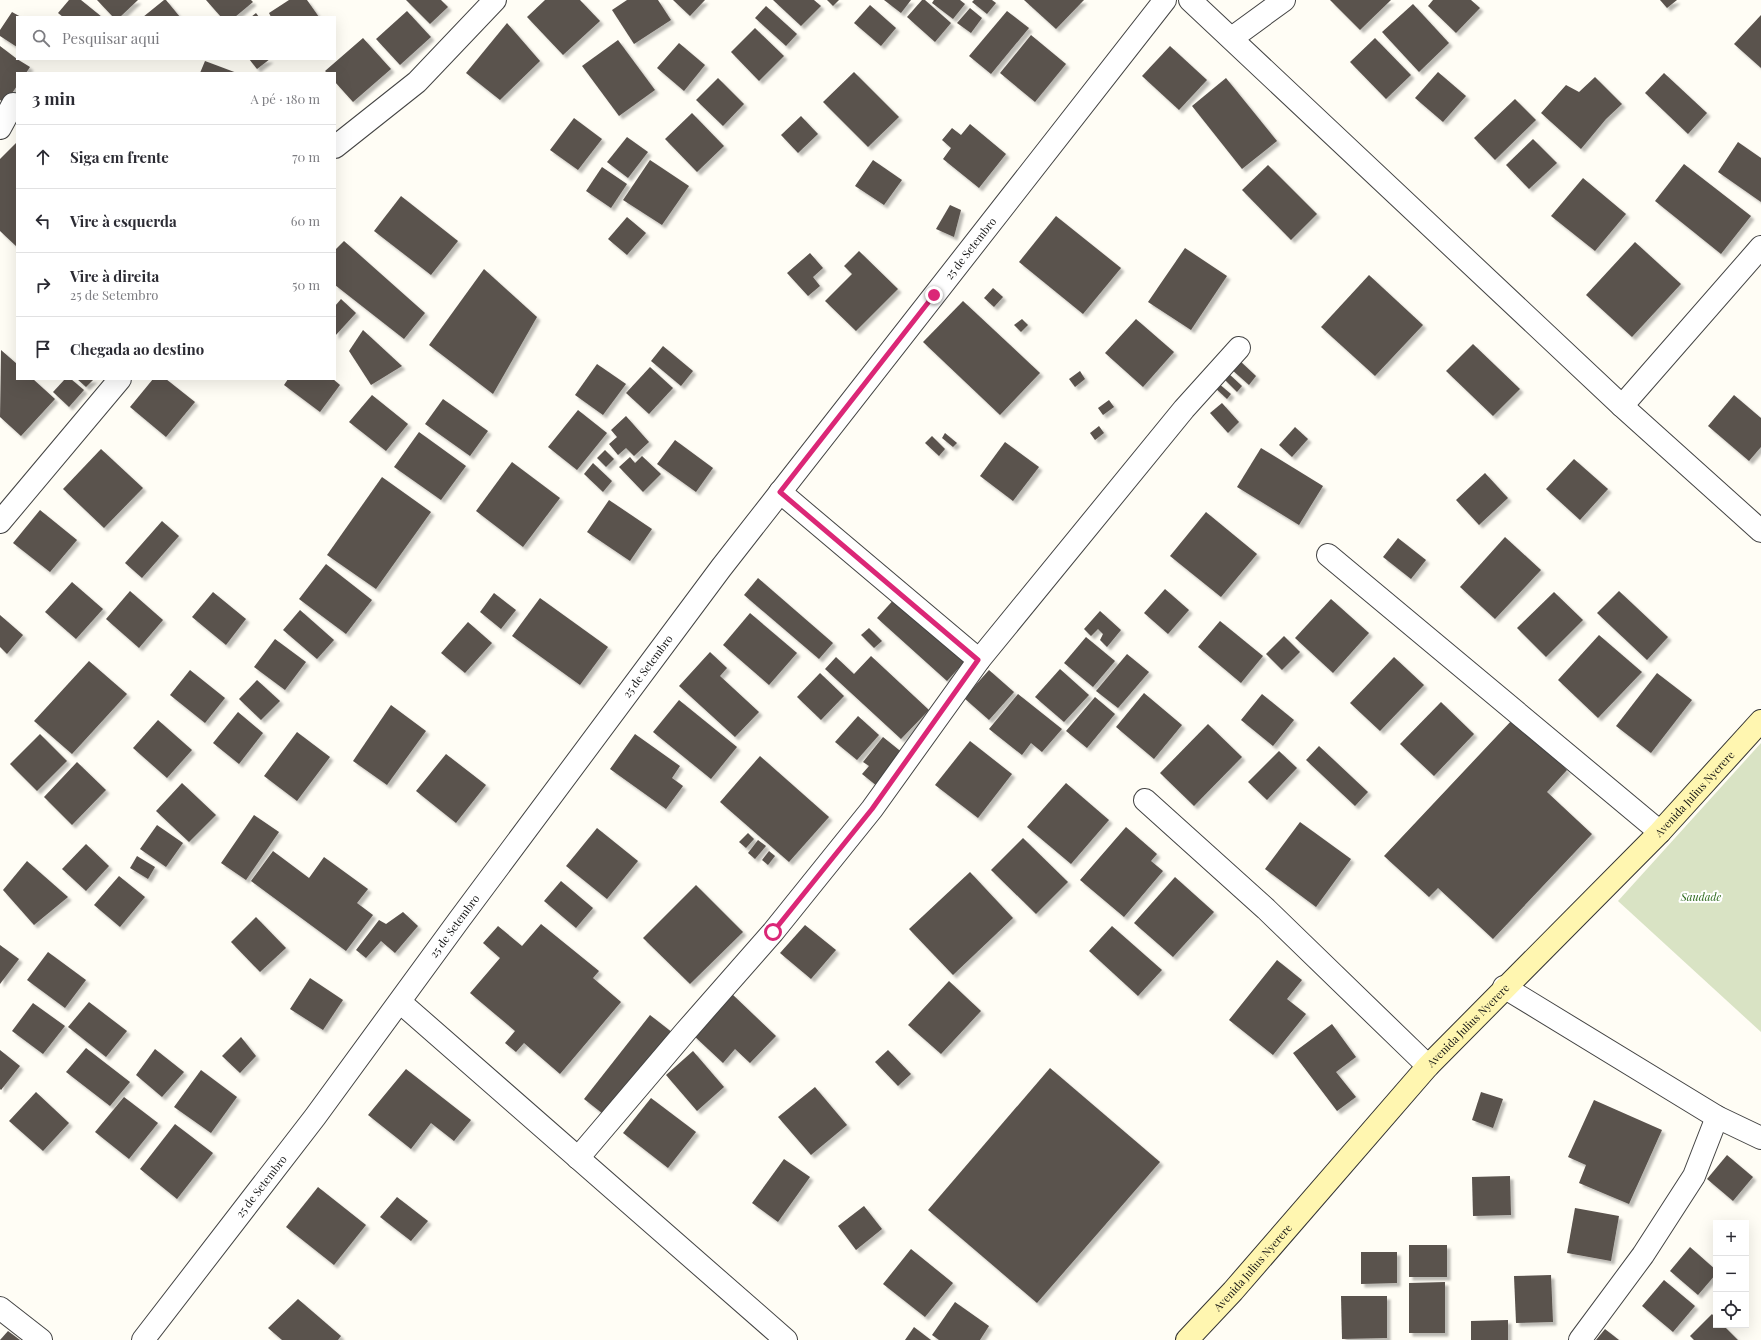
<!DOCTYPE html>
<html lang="pt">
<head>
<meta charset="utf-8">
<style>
	body { margin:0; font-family:"Playfair Display",serif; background:#f2f2f3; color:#2b2b33 }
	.controls { position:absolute; right:12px; bottom:12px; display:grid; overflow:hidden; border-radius:0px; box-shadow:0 4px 16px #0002 }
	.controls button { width:36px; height:36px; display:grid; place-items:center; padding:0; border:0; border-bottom:1px solid #e1e1e2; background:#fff; color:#2b2b33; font:20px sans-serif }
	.stop { position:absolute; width:12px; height:12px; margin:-9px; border:3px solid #db2777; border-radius:50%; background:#fff }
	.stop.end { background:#db2777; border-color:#fff; box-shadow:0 1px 4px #0008 }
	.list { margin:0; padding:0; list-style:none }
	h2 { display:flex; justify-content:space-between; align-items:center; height:52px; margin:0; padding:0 16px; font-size:17px }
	h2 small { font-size:13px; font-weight:400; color:#7c7c81 }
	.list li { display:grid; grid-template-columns:26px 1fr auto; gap:12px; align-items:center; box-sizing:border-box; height:64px; padding:0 16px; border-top:1px solid #e1e1e2 }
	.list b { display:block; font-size:15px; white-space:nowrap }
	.list p { margin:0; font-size:13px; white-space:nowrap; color:#7c7c81 }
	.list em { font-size:13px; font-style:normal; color:#7c7c81 }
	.icon { flex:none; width:22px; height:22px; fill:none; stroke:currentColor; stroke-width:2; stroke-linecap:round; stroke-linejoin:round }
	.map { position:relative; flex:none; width:1761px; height:1340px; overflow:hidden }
	.search { position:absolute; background:#fff; box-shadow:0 4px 16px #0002; left:16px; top:16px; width:320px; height:44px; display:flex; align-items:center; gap:10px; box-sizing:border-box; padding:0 14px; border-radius:0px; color:#7c7c81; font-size:15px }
	.panel { position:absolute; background:#fff; box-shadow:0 4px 16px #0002; left:16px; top:72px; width:320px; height:308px; border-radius:0px }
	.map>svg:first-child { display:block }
	.cemetery { fill:#d9e3c4 }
	.building { fill:#5a524d; filter:url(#shadow) }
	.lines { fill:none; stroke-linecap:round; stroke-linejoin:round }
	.street-casing { stroke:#444; stroke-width:24 }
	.secondary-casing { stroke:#333; stroke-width:24 }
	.street { stroke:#fff; stroke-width:22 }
	.secondary { stroke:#fff6b0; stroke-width:22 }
	.route { stroke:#db2777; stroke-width:5 }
	.labels { text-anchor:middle; stroke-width:4; stroke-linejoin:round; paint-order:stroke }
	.street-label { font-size:11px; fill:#111; stroke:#fff }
	.park-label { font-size:11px; font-style:italic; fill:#2f6b1f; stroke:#fff }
</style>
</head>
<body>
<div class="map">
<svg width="1761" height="1340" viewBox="0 0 1761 1340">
	<defs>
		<filter id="shadow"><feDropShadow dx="3.5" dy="3.5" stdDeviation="1" flood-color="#0004"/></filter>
	</defs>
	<rect width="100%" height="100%" fill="#fffdf5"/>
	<polygon class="cemetery" points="1761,743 1761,1032 1618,901"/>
	<g class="building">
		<polygon points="69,0 81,0 102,17 63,17 58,13"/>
		<polygon points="97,0 138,0 120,17 113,17"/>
		<polygon points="164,0 166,0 180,17 143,17"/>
		<polygon points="206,0 251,0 253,2 235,17 221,17"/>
		<polygon points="289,0 307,0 319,17 271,17 269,13"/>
		<polygon points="406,0 441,0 448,7 430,24"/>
		<polygon points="545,0 580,0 600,21 563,55 527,17"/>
		<polygon points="627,0 658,0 671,20 634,44 612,10"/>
		<polygon points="673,0 705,0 690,16"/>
		<polygon points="773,0 814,0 821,6 801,26"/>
		<polygon points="827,0 839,0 833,6"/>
		<polygon points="884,0 911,0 901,13"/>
		<polygon points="922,0 925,0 951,23 935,42 907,17"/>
		<polygon points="934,0 960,0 965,4 953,19 932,3"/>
		<polygon points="974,0 992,0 996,3 987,14 972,2"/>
		<polygon points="1024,0 1084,0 1056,29"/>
		<polygon points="1330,0 1391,0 1360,30"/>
		<polygon points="1433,0 1471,0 1480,8 1456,33 1428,6"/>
		<polygon points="1660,0 1677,0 1667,8"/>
		<polygon points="1413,4 1449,43 1419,72 1382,32"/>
		<polygon points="870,5 896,28 881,46 854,23"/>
		<polygon points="766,6 797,34 786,46 755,18"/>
		<polygon points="970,8 982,18 971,33 957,23"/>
		<polygon points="407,11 431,37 400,65 376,39"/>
		<polygon points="1007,11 1029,28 991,74 969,56"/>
		<polygon points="12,12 21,17 17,17 17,47 0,36 0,30"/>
		<polygon points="256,13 259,17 251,17"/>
		<polygon points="1761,15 1761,68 1734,44"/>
		<polygon points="507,23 540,61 500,100 466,73"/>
		<polygon points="755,28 784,56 759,81 731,52"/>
		<polygon points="1031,35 1066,64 1035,102 1000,73"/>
		<polygon points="363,38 391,69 353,102 335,82 335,73 327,73 325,71"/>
		<polygon points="1375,38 1411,75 1386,99 1350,62"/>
		<polygon points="618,40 655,90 619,116 582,66"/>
		<polygon points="679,43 705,65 684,91 657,68"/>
		<polygon points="0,46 17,59 30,67 26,73 17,73 17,86 5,103 0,100"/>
		<polygon points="1170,46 1207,80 1179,110 1142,76"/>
		<polygon points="249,59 270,59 257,69"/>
		<polygon points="205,61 237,73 200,73"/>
		<polygon points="854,72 899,117 868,147 823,102"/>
		<polygon points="1438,72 1466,96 1443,122 1415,98"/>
		<polygon points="1664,73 1707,113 1688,134 1645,93"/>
		<polygon points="1595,77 1622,104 1606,119 1581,149 1541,113 1566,85 1579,92"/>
		<polygon points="718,78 744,104 723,126 696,100"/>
		<polygon points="1226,78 1277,141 1242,169 1192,106"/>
		<polygon points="1515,99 1536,120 1495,160 1474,138"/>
		<polygon points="692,113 724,146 697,172 665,139"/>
		<polygon points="801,116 818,134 798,153 781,135"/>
		<polygon points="574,118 602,139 578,170 550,150"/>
		<polygon points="970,124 1006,154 979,188 943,159 951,148 942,140 952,128 961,135"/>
		<polygon points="627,137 648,152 628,178 607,162"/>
		<polygon points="1533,139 1557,163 1529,189 1506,165"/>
		<polygon points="17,142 17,247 0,231 0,159"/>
		<polygon points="1738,142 1761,158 1761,202 1718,172"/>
		<polygon points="650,160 689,186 662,225 623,200"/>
		<polygon points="873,160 902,180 884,205 855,186"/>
		<polygon points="1684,164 1751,216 1721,254 1655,201"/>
		<polygon points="1268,165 1317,214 1291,240 1242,190"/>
		<polygon points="602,167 627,184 611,208 586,191"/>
		<polygon points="1583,178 1626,214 1595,251 1551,216"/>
		<polygon points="401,196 458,241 431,275 374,231"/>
		<polygon points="950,205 961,210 954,237 936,229"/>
		<polygon points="1056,216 1121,268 1083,314 1019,262"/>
		<polygon points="627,217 646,233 627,255 608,239"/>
		<polygon points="344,241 425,313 404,339 335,285 335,250"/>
		<polygon points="1635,242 1681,284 1632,337 1586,295"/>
		<polygon points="1185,248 1227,276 1191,330 1148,302"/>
		<polygon points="859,251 898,289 856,331 825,301 852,274 844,266"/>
		<polygon points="810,253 823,268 813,277 820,286 808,296 787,273"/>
		<polygon points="484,269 537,317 493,394 429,345"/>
		<polygon points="1369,275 1423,325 1375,376 1321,327"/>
		<polygon points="993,288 1003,297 994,307 984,298"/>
		<polygon points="341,299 356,313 335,336 335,306"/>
		<polygon points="963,301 1040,373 1000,415 923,342"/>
		<polygon points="1022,319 1028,325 1021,332 1014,325"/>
		<polygon points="1136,319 1174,352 1143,387 1105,353"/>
		<polygon points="363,330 402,366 371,385 349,351"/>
		<polygon points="1473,344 1520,389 1493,416 1446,371"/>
		<polygon points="663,346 693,371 681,386 651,361"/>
		<polygon points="1,350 17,364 17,379 33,379 55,399 21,436 0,417"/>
		<polygon points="1239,360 1256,376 1249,385 1231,369"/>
		<polygon points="597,364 626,384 603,415 575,395"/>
		<polygon points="650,367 673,388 649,414 626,393"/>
		<polygon points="1080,371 1085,379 1075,387 1069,379"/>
		<polygon points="1228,373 1242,386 1237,392 1223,378"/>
		<polygon points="65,379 71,379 84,390 69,407 53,392"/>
		<polygon points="77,379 94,379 86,387"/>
		<polygon points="153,379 166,379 195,402 166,437 130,407"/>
		<polygon points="288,379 333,379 340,385 320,412 284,385"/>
		<polygon points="1218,383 1231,394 1227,399 1214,387"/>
		<polygon points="372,395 408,424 386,451 349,422"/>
		<polygon points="1734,395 1761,418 1761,447 1749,461 1708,426"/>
		<polygon points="443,399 488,431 470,456 425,424"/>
		<polygon points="1109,400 1114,407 1103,415 1098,408"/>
		<polygon points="1222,403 1239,422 1228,433 1210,413"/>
		<polygon points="578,410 607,433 577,470 548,447"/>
		<polygon points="626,416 649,442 634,456 626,448 618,455 609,444 617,437 611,430"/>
		<polygon points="1099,426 1104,433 1095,440 1090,433"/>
		<polygon points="1295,427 1308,439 1292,457 1279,445"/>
		<polygon points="419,432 466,466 441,500 394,467"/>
		<polygon points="945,433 957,443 953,447 942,438"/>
		<polygon points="932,436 945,449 939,456 925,443"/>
		<polygon points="675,440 713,468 696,492 657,464"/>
		<polygon points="1005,442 1039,467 1013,501 980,476"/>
		<polygon points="1261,448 1323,486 1299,525 1237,487"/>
		<polygon points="101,449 143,488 104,528 63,489"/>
		<polygon points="605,450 614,459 606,467 597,458"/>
		<polygon points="642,456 661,474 643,492 619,467 630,457 635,463"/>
		<polygon points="1574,459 1608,489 1580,520 1546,489"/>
		<polygon points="512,462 560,498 523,547 476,511"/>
		<polygon points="593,463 612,481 603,492 584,474"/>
		<polygon points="1485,473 1508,498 1479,525 1456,500"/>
		<polygon points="382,477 431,512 376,589 327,555"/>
		<polygon points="609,500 652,529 630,561 587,532"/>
		<polygon points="40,510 77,540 50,572 13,543"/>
		<polygon points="1206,512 1257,554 1221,597 1170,556"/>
		<polygon points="162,521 179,536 142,578 125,563"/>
		<polygon points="1505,537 1541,570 1495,619 1460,587"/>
		<polygon points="1398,538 1426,560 1411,579 1383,557"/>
		<polygon points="326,564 372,600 346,634 299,599"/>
		<polygon points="758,578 833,643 819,659 744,595"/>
		<polygon points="72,582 103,609 76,639 45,612"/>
		<polygon points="1165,589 1189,610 1168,634 1144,613"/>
		<polygon points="130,591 163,620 139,648 106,619"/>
		<polygon points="1619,591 1668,637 1647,660 1597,613"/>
		<polygon points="213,592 246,619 226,645 192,617"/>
		<polygon points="1554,592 1583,620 1546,657 1517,628"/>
		<polygon points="494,593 516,610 501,629 480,612"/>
		<polygon points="897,596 967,659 947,681 877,618"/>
		<polygon points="540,598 608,647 580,685 512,636"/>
		<polygon points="1331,599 1369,633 1333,673 1295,638"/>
		<polygon points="300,610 334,640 317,659 283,630"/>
		<polygon points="1100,611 1121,630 1107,647 1100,640 1103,634 1098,629 1091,636 1084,629"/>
		<polygon points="750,613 797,653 769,685 723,645"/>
		<polygon points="0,615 23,635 7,654 0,647"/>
		<polygon points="1220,621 1263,656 1241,683 1198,647"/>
		<polygon points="468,622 492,643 465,673 441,653"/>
		<polygon points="869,628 882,641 874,648 861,635"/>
		<polygon points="1599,635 1642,672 1598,718 1558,680"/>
		<polygon points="1284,636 1300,652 1282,670 1266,654"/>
		<polygon points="1086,637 1115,661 1093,687 1064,663"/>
		<polygon points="275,639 306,662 285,690 254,667"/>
		<polygon points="710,652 727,668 720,676 759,712 735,737 679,686"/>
		<polygon points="1127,654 1149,672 1118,708 1096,691"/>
		<polygon points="871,656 929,710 901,739 825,669 836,657 854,674"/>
		<polygon points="1394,657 1424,685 1380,731 1350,703"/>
		<polygon points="89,661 127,694 72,754 34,721"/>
		<polygon points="1060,669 1089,695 1064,722 1035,697"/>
		<polygon points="190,670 225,698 205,723 170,695"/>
		<polygon points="989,670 1014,692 989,720 964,698"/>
		<polygon points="820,673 844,696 821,720 797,697"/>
		<polygon points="1657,673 1692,700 1651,753 1616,726"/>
		<polygon points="257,680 280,701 261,720 239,699"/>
		<polygon points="1144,693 1182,725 1154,759 1116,727"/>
		<polygon points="1018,694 1062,729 1042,752 1031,743 1022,755 989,729"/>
		<polygon points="1262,694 1294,720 1273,746 1241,720"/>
		<polygon points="1095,697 1115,714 1087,748 1066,731"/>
		<polygon points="679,700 737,747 711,779 653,732"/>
		<polygon points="1441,702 1474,734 1434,776 1400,744"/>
		<polygon points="391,705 426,731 387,785 353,761"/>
		<polygon points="238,712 263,733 239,764 213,743"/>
		<polygon points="858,716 879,735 857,760 835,742"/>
		<polygon points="1513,719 1567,770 1547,792 1592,834 1493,939 1438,888 1429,897 1384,856"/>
		<polygon points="158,720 192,750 167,778 133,748"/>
		<polygon points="1208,724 1242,757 1194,806 1160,773"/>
		<polygon points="297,732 330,757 297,801 264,776"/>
		<polygon points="40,734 67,761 37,791 10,764"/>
		<polygon points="635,734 680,766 672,778 683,786 666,809 610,769"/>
		<polygon points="883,737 904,754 877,786 862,774 869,766 863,762"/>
		<polygon points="970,741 1012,774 978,818 935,785"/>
		<polygon points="1319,746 1368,792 1355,806 1306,760"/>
		<polygon points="1279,751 1297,768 1267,800 1248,782"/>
		<polygon points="446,754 486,785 456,823 416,791"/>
		<polygon points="760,756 829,817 789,862 720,802"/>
		<polygon points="77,762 106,790 72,825 44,797"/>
		<polygon points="182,783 216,815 189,842 156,811"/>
		<polygon points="1066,783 1109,820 1071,864 1027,827"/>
		<polygon points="254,815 279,832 246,880 221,863"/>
		<polygon points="1300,822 1351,859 1316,907 1265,869"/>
		<polygon points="157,825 183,843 166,867 140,849"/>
		<polygon points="1126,827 1157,854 1151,861 1163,871 1124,917 1080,880"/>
		<polygon points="597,828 638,861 607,899 566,866"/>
		<polygon points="748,833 754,839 746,848 739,842"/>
		<polygon points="1023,838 1068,882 1036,914 991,870"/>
		<polygon points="758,840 766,846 755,859 748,853"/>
		<polygon points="86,844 109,866 86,891 62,869"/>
		<polygon points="273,851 309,878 324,857 368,889 357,903 373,915 346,951 251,881"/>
		<polygon points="769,851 775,856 768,865 762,860"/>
		<polygon points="137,856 155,867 148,879 130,868"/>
		<polygon points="27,861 68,897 34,925 3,890"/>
		<polygon points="970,872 1013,918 953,975 909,929"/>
		<polygon points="119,876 145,897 120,927 94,905"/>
		<polygon points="1175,877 1214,912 1173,957 1134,923"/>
		<polygon points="561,881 593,908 576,928 544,901"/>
		<polygon points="696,885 743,932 690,984 643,938"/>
		<polygon points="403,912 418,926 395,953 381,941 366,958 356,950 379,920 386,924"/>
		<polygon points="256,917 286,948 260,972 231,942"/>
		<polygon points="541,924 599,971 593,978 621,1002 560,1074 524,1043 516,1052 505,1043 515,1031 470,993 500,958 483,943 498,926 522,946"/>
		<polygon points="805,925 836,950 811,979 780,953"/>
		<polygon points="1112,926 1162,970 1138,996 1089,951"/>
		<polygon points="0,945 19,959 0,984"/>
		<polygon points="48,952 86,980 65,1008 27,980"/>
		<polygon points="1277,960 1302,980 1287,999 1306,1014 1273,1055 1229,1020"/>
		<polygon points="310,978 343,1000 323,1030 290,1009"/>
		<polygon points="949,981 981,1011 941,1054 908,1025"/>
		<polygon points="732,994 776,1036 750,1063 735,1049 723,1063 693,1035"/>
		<polygon points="89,1002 127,1031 106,1057 68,1027"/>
		<polygon points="33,1003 65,1026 43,1054 12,1031"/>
		<polygon points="650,1015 673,1033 607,1117 584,1099"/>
		<polygon points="1332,1024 1356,1057 1336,1072 1356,1097 1337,1111 1293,1053"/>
		<polygon points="241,1037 256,1056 240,1073 222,1056"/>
		<polygon points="86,1048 130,1082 110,1106 66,1072"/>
		<polygon points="155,1049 184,1072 162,1097 136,1075"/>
		<polygon points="0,1050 20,1066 1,1090 0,1089"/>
		<polygon points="888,1050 911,1074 898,1086 875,1062"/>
		<polygon points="693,1051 724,1087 697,1111 666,1075"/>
		<polygon points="1050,1068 1160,1162 1037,1303 928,1210"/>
		<polygon points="406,1069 471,1120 454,1141 431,1123 411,1149 368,1115"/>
		<polygon points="201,1070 237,1097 211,1133 174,1107"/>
		<polygon points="815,1087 847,1125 811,1155 778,1117"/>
		<polygon points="36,1092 69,1123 43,1151 9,1121"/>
		<polygon points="1481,1092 1503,1099 1493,1128 1472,1120"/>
		<polygon points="124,1097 158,1123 129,1159 95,1132"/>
		<polygon points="651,1098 696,1132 668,1168 623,1133"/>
		<polygon points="1594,1100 1662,1130 1629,1204 1579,1183 1586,1165 1568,1157"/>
		<polygon points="175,1124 213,1153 177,1199 140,1169"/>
		<polygon points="1727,1155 1753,1177 1733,1201 1707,1179"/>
		<polygon points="784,1159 810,1177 778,1222 752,1203"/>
		<polygon points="1510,1176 1511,1215 1473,1216 1472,1177"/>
		<polygon points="318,1187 366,1225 334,1265 286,1227"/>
		<polygon points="397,1197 428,1221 411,1241 380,1217"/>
		<polygon points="864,1206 882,1229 856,1250 838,1226"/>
		<polygon points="1575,1208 1619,1216 1611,1261 1567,1253"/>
		<rect x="1409" y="1245" width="38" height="32"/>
		<polygon points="1690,1247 1716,1270 1716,1274 1698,1295 1670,1271"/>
		<polygon points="911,1249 953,1283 925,1317 883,1284"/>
		<polygon points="1361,1252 1397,1252 1397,1283 1361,1284"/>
		<polygon points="1551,1275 1553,1322 1516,1323 1514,1276"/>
		<polygon points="1664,1280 1695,1306 1673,1332 1642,1306"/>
		<polygon points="1445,1282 1445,1333 1409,1333 1409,1283"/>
		<polygon points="1341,1296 1387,1296 1387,1338 1342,1339"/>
		<polygon points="298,1299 341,1336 338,1340 282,1340 268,1328"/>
		<polygon points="955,1302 989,1326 980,1340 939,1340 932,1335"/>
		<polygon points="1712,1314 1716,1319 1716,1325 1723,1325 1738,1340 1694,1340 1690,1336"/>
		<polygon points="1508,1320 1508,1340 1471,1340 1471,1321"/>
		<polygon points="914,1327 931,1340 905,1340"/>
		<polygon points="1605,1329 1619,1340 1596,1340"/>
		<polygon points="8,1331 20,1340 0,1340"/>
	</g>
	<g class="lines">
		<defs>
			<g id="street">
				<polyline points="1190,0 1622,406 1761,531"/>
				<polyline points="1232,38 1284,0"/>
				<polyline points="0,128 13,104"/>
				<polyline points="335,147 417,82 495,0"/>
				<polyline points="1622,406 1761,247"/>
				<polyline points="780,492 979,660"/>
				<polyline points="0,522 120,379"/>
				<polyline points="1328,555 1660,832"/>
				<polyline points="1145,800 1266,909 1428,1066"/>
				<polyline points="1504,987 1717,1117 1761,1138"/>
				<polyline points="400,1002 786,1340"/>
				<polyline points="578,1158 686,1031 773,932 872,809 979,660 1184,409 1239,348"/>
				<polyline points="0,1308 41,1340"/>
				<path id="s1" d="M143,1340L315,1117L459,920L721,568L1165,0"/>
				<polyline points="1580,1340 1643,1255 1694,1176 1717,1117"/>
			</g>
			<g id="secondary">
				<path id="s2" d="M1187,1340L1233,1291L1428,1066L1660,832L1761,721"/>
			</g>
		</defs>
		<use href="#street" class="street-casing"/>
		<use href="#secondary" class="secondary-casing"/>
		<use href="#street" class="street"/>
		<use href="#secondary" class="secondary"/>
	</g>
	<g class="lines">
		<polyline class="route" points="773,932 872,809 978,660 780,492 934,295"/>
	</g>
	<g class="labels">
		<g class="street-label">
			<text dy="4" stroke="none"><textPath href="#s1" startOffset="1370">25 de Setembro</textPath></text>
			<text dy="4" stroke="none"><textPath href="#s1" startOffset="842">25 de Setembro</textPath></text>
			<text dy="4" stroke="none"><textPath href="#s2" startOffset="746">Avenida Julius Nyerere</textPath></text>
			<text dy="4" stroke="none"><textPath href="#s1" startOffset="518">25 de Setembro</textPath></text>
			<text dy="4" stroke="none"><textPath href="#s2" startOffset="422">Avenida Julius Nyerere</textPath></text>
			<text dy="4" stroke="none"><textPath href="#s1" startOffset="194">25 de Setembro</textPath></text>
			<text dy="4" stroke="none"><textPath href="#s2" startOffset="98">Avenida Julius Nyerere</textPath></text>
		</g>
		<g class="park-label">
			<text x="1701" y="901">Saudade</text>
		</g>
	</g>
</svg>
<div class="controls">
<button>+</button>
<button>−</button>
<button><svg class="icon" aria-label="locate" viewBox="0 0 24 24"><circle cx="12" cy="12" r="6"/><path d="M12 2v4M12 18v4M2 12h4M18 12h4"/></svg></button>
</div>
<div class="stop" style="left:773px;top:932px"></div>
<div class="stop end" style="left:934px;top:295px"></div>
<div class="search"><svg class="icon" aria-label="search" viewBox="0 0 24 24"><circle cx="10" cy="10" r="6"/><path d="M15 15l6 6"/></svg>Pesquisar aqui</div>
<section class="panel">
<h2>3 min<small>A pé · 180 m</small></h2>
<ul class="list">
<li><svg class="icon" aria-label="ahead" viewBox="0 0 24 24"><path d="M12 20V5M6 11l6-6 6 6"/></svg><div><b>Siga em frente</b></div><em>70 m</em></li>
<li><svg class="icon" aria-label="left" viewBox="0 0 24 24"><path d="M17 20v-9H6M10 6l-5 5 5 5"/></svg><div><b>Vire à esquerda</b></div><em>60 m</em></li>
<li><svg class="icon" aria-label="right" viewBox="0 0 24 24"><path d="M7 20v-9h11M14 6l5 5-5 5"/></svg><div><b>Vire à direita</b><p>25 de Setembro</p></div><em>50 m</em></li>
<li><svg class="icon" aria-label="arrive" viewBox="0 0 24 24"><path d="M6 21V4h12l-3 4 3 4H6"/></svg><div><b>Chegada ao destino</b></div></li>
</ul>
</section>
</div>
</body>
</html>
